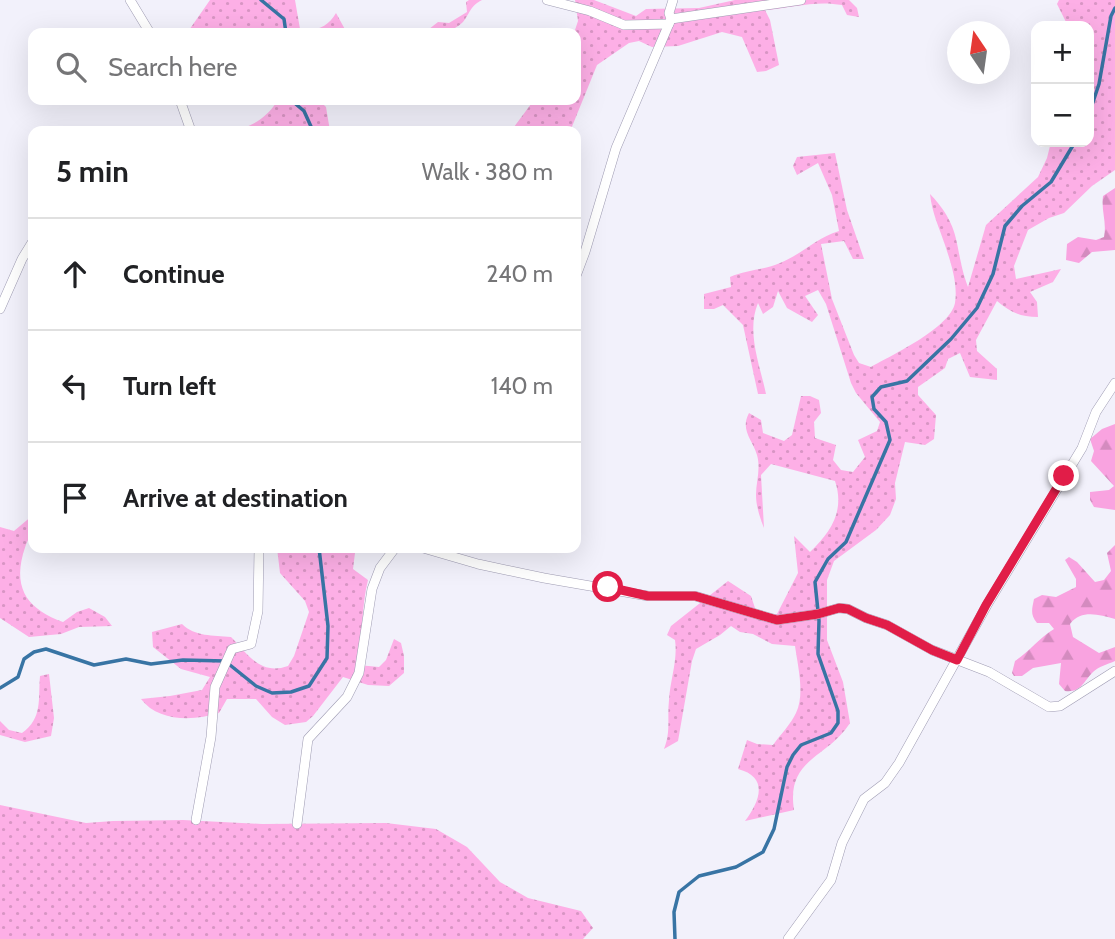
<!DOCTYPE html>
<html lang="en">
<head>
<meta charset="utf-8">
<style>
	body { margin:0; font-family:Cabin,sans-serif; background:#f6f6f6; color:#202124 }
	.controls { position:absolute; right:21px; top:21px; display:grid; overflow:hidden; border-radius:14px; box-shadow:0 7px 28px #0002 }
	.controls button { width:63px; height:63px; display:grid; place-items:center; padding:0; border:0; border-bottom:2px solid #e0e0e0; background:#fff; color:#202124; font:35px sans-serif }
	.compass { position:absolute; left:947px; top:21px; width:63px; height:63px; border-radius:50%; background:#fff; box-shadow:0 7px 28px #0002; rotate:347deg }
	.stop { position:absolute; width:21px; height:21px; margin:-16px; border:5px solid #e11d48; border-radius:50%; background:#fff }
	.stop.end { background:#e11d48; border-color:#fff; box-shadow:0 2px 7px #0008 }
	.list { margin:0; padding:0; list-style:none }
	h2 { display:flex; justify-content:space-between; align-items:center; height:91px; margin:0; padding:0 28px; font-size:30px }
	h2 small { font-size:23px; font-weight:400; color:#757577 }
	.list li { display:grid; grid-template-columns:46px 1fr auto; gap:21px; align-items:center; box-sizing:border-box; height:112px; padding:0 28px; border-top:2px solid #e0e0e0 }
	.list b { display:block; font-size:26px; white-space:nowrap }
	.list em { font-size:23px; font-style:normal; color:#757577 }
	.icon { flex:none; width:38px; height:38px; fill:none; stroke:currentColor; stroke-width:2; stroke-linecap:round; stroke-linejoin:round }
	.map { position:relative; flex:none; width:1115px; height:939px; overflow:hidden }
	.search { position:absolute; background:#fff; box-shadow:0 7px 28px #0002; left:28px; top:28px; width:553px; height:77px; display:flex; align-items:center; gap:18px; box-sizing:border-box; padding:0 24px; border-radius:14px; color:#757577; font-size:26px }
	.panel { position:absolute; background:#fff; box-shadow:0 7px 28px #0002; left:28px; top:126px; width:553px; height:427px; border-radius:14px }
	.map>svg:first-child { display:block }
	.grass { fill:url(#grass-dots) }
	.forest { fill:url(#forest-firs) }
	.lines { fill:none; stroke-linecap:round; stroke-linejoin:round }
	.stream { stroke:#3874a4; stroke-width:3.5 }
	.minor-casing { stroke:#9f9cb3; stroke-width:10 }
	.minor { stroke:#fff; stroke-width:9 }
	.route { stroke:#e11d48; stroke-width:9 }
</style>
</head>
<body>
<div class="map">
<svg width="1115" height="939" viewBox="0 0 1115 939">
	<defs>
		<pattern id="grass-dots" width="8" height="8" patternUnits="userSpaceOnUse" patternTransform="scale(1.75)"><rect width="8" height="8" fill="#fdafe6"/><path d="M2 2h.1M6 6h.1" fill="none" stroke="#d895c4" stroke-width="1.8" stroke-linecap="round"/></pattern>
		<pattern id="forest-firs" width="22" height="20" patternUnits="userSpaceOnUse" patternTransform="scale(1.75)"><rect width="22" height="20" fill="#f9a3e0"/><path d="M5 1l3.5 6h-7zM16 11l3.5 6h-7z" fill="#d48bbf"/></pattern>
	</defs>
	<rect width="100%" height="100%" fill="#f2f1fb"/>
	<g class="grass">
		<path d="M210,0H295L300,29C316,32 328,27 336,13L347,33H187Z"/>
		<path d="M469,0H482C469,7 471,12 463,22C454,32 437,33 424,33L438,22L449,23L467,12L466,2Z"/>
		<path d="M575,0H594L636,16L646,9L699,8L735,0H849L857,8L859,17L847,15L842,5C816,0 791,8 765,10L770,20L779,65L766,71L757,72L742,37L722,32L678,46L652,47L639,41L629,43L597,65L571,129L567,131H511L534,100H576L574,33L578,21Z"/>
		<path d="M1059,0H1115V170L1092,186L1064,213L1049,218L1028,230L1014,266L1016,279L1061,269L1053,282L1030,292L1037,302L1038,317C1020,317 1010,312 997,301L976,340L977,351L997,369V380L970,377L960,353L948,359L945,368L918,387V395L936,415L934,439L925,445L905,442L895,483L896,499L890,515L876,530L834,561L827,580V640L843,682L850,723C827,759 786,758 794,810L745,821C760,801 769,777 738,769L747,740L757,744L773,745C780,735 791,724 796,713C805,694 798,667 795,646L772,644L753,634L740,632L731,626L720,635L696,649L692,661L678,741L664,749C671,732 667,718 669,700C670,680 678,660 675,640L667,635L671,626L728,581L751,596L758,617L777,614L798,573L794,536L810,552C831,532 845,511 835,481L771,464L761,475L764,528C760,518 756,506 756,495C756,482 761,469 757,455C752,439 740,430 749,413L761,420L763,433L784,441L792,435L801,396H810L819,400L821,413L814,422L815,438L836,445L833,460L841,470L853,472L865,457L858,440L877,431L880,422L856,393L851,383L826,304L818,290L805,296L818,315L812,322L787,308L778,291L773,307L763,314L758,303C746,332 760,365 766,394H758L743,325L723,305L714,309H704V294L731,287L730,277C746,270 764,270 780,263C802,254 816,238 839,231L832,195L818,163L797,175L793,166L797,157L835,153L847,210L864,259H853L844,241L821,244L832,299L854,355L859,363L871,367C892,355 950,328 955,303C958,284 951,263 945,245C939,227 932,213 930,194C964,230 953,247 968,287L986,225L1038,177L1047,158L1051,142H1089V26H1068L1057,4Z"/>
		<path d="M274,100H319L326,107L330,131H233C251,127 265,119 276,103Z"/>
		<path d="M33,515V535C26,540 26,546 23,554C13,591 30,610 63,622L77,612L89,608L105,617L112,626L79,627L61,634L29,637L0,618V527L14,531Z"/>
		<path d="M277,548H353L355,553L353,569L368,580C361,608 363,636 358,665L379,667L386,660L394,639L401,643L404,656V673L389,686L368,685L343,677L313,716L306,722L285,725L272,717L256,699H227L219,713C194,721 158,722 141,699L170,696L202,690L210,677L181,669L153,647L152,632L182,624C195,637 213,635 231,637C248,654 260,676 288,666L294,656L309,612L305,601L280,573Z"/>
		<path d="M49,674L54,718L51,736L25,742L0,735V721L9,730L22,733C43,718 38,699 40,676Z"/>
		<polygon points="0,805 86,823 113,821 183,820 262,824 386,823 436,829 467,847 500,882 528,898 581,911 593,928 583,939 0,939"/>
	</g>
	<g class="forest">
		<path d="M1115,188V250L1092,252L1079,263L1066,260L1067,244L1078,237L1096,240L1104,237C1107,222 1101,211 1103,196Z"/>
		<polygon points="1115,424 1115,510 1094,507 1090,500 1090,492 1109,490 1114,486 1091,461 1094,451 1090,439 1102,429"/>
		<path d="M1115,545V619C1099,615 1082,609 1070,624L1073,637L1099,653L1115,647V661C1108,664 1098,667 1093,672C1083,682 1081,693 1065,691L1059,684L1061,663L1033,668L1022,676H1014L1012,673L1015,661C1030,651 1039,638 1054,629L1049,623H1037C1030,615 1032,609 1034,599L1042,595L1056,597L1076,587V579L1065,560L1069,557L1077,562L1095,582L1104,580L1111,571L1107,553Z"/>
	</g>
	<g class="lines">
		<g class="stream">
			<polyline points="261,0 284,19 286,33"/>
			<polyline points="291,100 304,111 313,131"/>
			<polyline points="1089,114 1099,84 1111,16 1115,8"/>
			<polyline points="0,688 18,677 24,659 34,652 46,649 94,665 126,659 151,664 183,660 225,661 256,686 272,693 291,692 309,686 327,658 328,626 319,548"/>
			<polyline points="675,939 674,912 679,892 699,876 736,867 763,852 774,829 787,767 793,755 801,745 831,733 838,723 838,711 818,654 819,621 815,582 828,559 846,542 890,440 886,422 874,409 872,397 881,387 907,381 951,339 977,308 993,274 1005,226 1022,206 1051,182 1075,142"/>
		</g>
		<defs>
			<g id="minor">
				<polyline points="130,0 150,33"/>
				<polyline points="547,0 590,11 624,25 669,24"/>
				<polyline points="671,19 801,0"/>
				<polyline points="180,100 191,131"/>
				<polyline points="576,276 585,252 616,148 671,19 669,13 673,0"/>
				<polyline points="0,309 22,259 33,241"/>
				<polyline points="423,548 478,564 544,578 648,596 695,596 777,620 818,614 839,608 848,609 866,618 887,625 932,650 989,672 1049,707 1060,706 1115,671"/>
				<polyline points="196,820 211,737 215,687 232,649 251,644 258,611 259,548"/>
				<polyline points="297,824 308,739 347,697 359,673 372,589 380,568 395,548"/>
				<polyline points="788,939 831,880 842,843 864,799 885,783 899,763 987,605 1082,448 1096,412 1115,383"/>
			</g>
		</defs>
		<use href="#minor" class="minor-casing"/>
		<use href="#minor" class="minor"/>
	</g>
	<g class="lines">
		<polyline class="route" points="608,587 648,596 695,596 777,620 818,614 839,608 848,609 866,618 887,625 932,650 957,660 986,605 1064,476"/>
	</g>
</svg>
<div class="controls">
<button>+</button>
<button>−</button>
</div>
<svg class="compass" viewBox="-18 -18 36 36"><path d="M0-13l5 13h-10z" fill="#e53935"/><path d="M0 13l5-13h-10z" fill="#757577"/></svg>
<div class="stop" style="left:608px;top:587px"></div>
<div class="stop end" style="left:1064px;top:476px"></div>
<div class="search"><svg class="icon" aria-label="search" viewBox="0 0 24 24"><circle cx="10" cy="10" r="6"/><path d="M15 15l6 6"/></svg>Search here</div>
<section class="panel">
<h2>5 min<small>Walk · 380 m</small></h2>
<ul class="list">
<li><svg class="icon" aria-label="ahead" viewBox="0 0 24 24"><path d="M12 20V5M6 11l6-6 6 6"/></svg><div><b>Continue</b></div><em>240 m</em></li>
<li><svg class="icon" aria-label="left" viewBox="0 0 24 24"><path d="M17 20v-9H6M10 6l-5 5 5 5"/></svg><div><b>Turn left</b></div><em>140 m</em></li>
<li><svg class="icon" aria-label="arrive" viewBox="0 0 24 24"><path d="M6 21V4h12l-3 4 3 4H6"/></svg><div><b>Arrive at destination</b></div></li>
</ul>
</section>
</div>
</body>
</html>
